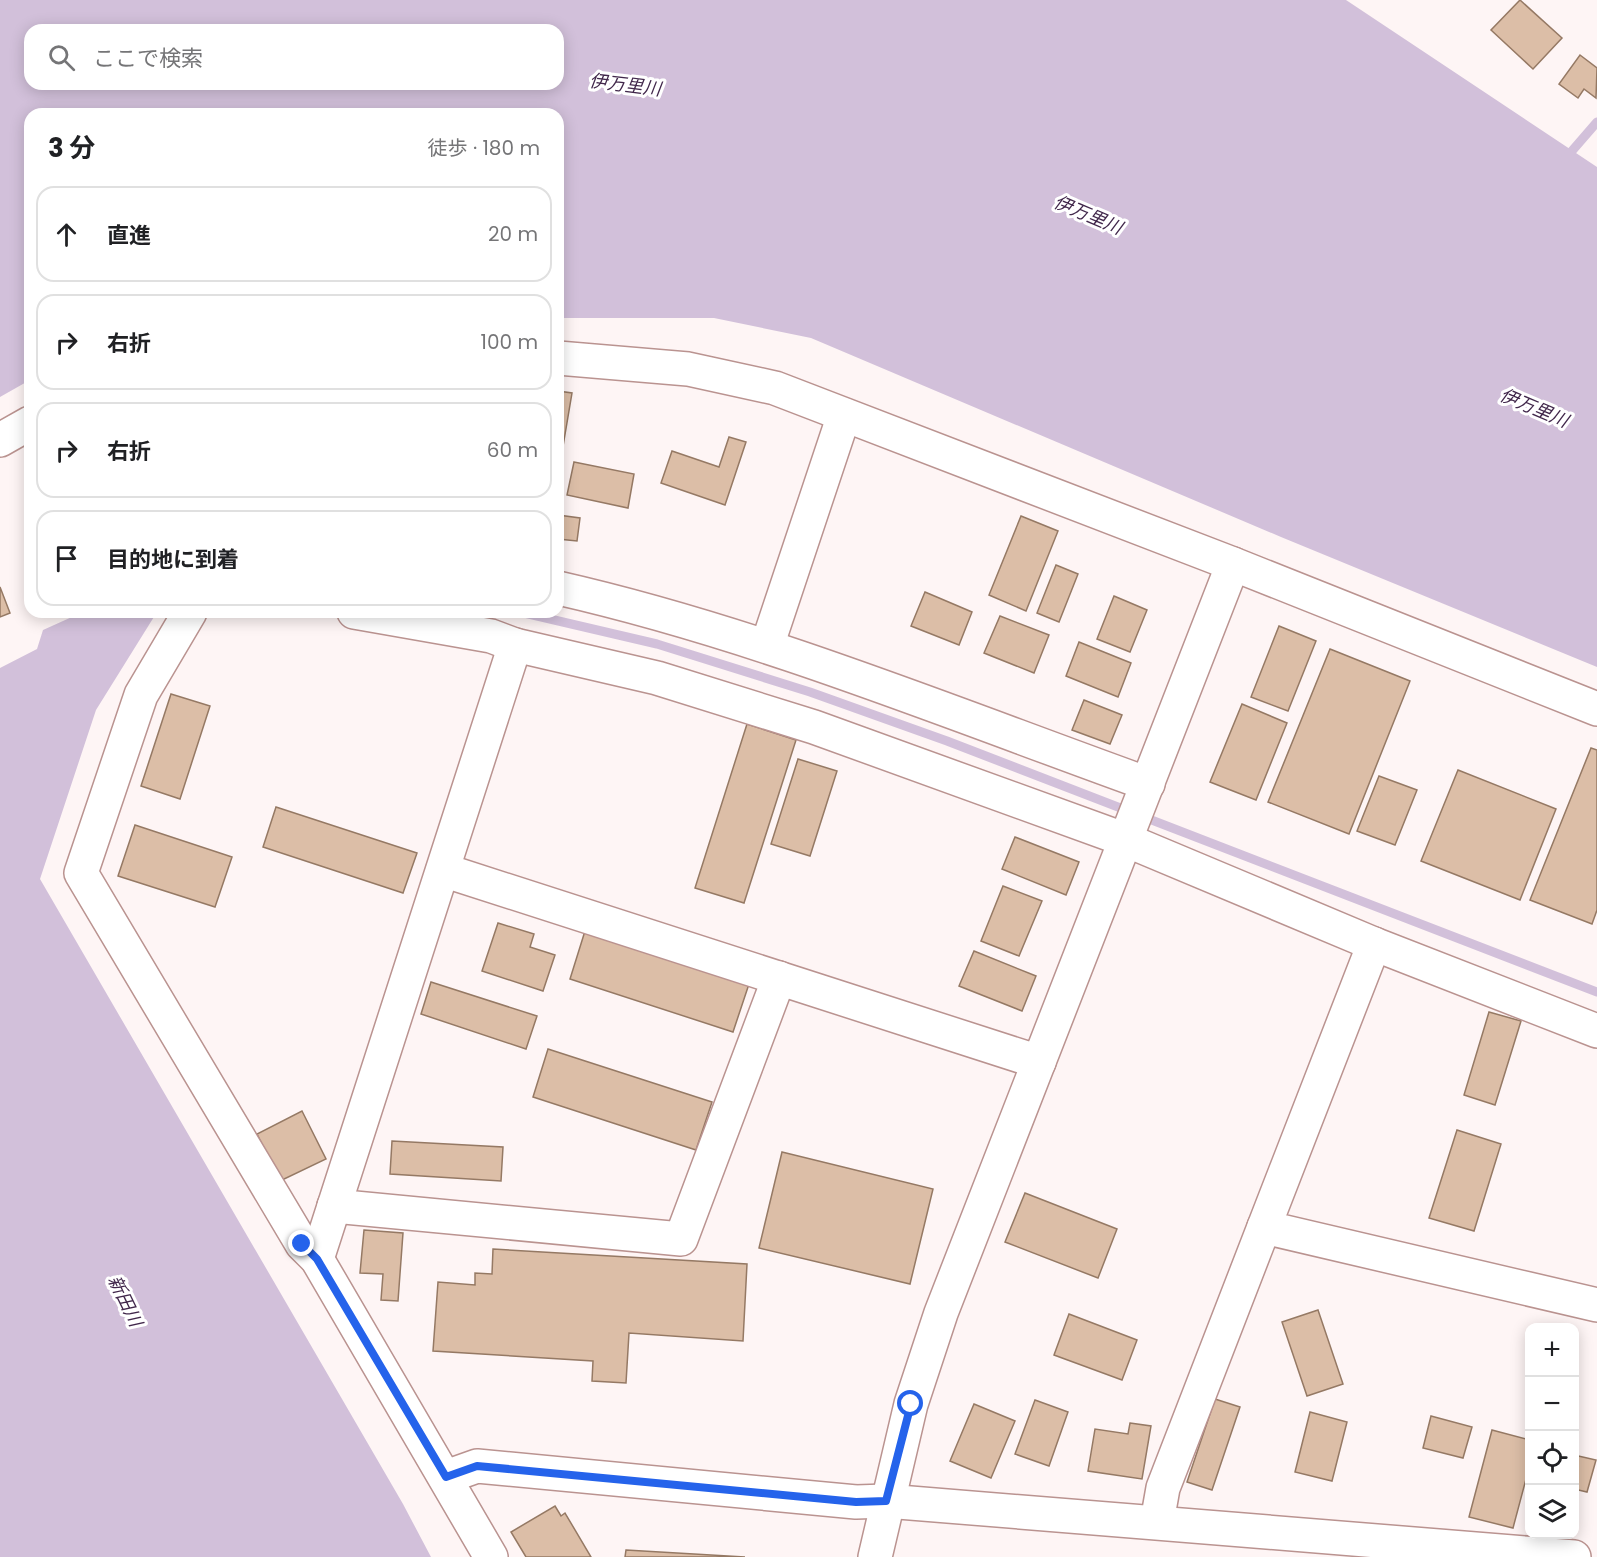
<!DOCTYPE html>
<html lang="ja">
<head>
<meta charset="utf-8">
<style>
	body { margin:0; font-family:Poppins,"Noto Sans JP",sans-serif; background:#f2f2f2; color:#202124 }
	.controls { position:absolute; right:18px; bottom:18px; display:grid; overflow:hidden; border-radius:12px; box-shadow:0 3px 15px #0003 }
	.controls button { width:54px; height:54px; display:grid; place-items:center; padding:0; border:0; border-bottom:2px solid #e0e0e0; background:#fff; color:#202124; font:30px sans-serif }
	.stop { position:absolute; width:18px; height:18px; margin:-14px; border:4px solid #2563eb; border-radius:50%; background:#fff }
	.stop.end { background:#2563eb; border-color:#fff; box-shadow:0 2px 6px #0008 }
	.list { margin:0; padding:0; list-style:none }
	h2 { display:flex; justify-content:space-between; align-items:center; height:78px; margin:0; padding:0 24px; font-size:26px }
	h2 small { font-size:20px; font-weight:400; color:#757577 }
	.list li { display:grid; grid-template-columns:39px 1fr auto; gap:18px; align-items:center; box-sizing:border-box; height:96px; margin:0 12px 12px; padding:0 12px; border:2px solid #e0e0e0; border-radius:18px }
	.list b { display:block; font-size:22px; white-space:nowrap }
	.list em { font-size:20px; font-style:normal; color:#757577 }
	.icon { flex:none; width:33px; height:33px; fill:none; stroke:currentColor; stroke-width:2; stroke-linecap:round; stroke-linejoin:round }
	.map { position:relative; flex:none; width:1597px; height:1557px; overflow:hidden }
	.search { position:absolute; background:#fff; box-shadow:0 3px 15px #0003; left:24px; top:24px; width:540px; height:66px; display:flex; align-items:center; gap:15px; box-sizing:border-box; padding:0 21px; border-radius:18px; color:#757577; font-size:22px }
	.panel { position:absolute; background:#fff; box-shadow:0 3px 15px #0003; left:24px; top:108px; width:540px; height:510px; border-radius:18px }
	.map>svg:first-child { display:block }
	.water { fill:#d2c0da; fill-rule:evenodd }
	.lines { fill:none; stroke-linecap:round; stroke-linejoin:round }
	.stream { stroke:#d2c0da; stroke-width:9 }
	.building { fill:#dcbea7; stroke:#957964; stroke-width:1.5 }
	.minor-casing { stroke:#ba9390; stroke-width:36 }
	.minor { stroke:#fff; stroke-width:33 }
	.route { stroke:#2563eb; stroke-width:8 }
	.labels { text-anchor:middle; stroke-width:6; stroke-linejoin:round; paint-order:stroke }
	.water-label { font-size:18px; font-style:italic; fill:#41274b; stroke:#fff }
</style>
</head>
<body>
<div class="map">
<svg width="1597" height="1557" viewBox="0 0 1597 1557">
	<rect width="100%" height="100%" fill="#fef5f5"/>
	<g class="water">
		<path d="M0,0H1346L1597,167V667L1281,537L811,338L714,318H558V114H30V380L0,397ZM30,30H558V84H30Z"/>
		<polygon points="83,612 157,612 96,710 40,879 403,1504 431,1557 0,1557 0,668 37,649 43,630"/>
	</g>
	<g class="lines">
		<g class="stream">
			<polyline points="1565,159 1597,122"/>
			<polyline points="520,612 657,644 810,692 947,741 1597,992"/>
		</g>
	</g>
	<g class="building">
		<polygon points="1520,0 1562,38 1533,69 1491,30"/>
		<polygon points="1580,55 1597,68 1596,98 1584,89 1578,98 1559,84"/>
		<polygon points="558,391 572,393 558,476"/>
		<polygon points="729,437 746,442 725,505 661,483 672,451 719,467"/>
		<polygon points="574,462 634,474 628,508 567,495"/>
		<polygon points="558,515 580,518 577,541 558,539"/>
		<polygon points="1021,516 1058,531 1026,611 989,595"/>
		<polygon points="1056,565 1078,574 1059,622 1037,613"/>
		<polygon points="0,587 10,613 0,617"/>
		<polygon points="925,592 972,612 959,645 911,626"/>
		<polygon points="1114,596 1147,610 1130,652 1097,639"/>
		<polygon points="1000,616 1049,635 1034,673 984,653"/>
		<polygon points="1279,626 1316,641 1288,711 1251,697"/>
		<polygon points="1079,642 1131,663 1118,697 1066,676"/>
		<polygon points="1330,649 1410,681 1349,834 1268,802"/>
		<polygon points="171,694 210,706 180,799 141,786"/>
		<polygon points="1084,700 1122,715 1110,744 1072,730"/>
		<polygon points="1242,704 1287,723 1256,800 1210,782"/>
		<polygon points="747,724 796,740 744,903 695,888"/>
		<polygon points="1591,748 1597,750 1597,910 1592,924 1530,900"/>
		<polygon points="798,759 837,771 810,856 771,844"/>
		<polygon points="1458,770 1556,809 1520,900 1421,861"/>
		<polygon points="1379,776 1417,790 1395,845 1357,831"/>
		<polygon points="276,807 417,853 403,893 263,847"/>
		<polygon points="135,825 232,857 215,907 118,876"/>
		<polygon points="1015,837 1079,862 1066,895 1002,869"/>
		<polygon points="1003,886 1042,901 1019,956 981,941"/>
		<polygon points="498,923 534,934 530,947 555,955 543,991 482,971"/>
		<polygon points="585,931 749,984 733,1032 570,979"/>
		<polygon points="974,951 1036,976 1022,1011 959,986"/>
		<polygon points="431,982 537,1016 526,1049 421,1014"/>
		<polygon points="1489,1012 1521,1021 1495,1105 1464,1095"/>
		<polygon points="548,1049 712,1102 696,1150 533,1097"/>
		<polygon points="302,1111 326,1159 280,1181 257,1134"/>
		<polygon points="1457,1130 1501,1144 1474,1231 1429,1218"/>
		<polygon points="392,1141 503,1147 501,1181 390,1174"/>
		<polygon points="782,1152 933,1189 910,1284 759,1248"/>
		<polygon points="1025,1193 1117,1229 1098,1278 1005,1242"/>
		<polygon points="364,1230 403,1233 398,1301 381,1300 383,1274 360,1273"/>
		<polygon points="493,1249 747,1264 743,1341 629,1333 626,1383 592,1381 593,1361 433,1351 438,1282 475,1285 475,1273 492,1274"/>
		<polygon points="1318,1310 1343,1384 1307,1396 1282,1322"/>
		<polygon points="1069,1314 1137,1340 1122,1380 1054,1355"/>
		<polygon points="1215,1399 1240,1407 1212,1490 1187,1482"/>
		<polygon points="1035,1400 1068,1412 1049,1466 1015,1454"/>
		<polygon points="974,1404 1015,1421 991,1478 950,1461"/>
		<polygon points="1310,1412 1347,1422 1332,1481 1295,1472"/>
		<polygon points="1431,1416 1472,1427 1463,1458 1423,1448"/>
		<polygon points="1130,1423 1151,1426 1142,1479 1088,1471 1095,1429 1128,1434"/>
		<polygon points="1492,1430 1530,1440 1530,1464 1513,1528 1469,1517"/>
		<polygon points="1574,1455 1596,1460 1587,1492 1574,1489"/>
		<polygon points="555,1506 561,1516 565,1513 591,1557 526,1557 511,1532"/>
		<polygon points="626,1550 745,1557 625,1557"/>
	</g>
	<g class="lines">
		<defs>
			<g id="minor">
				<polyline points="558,358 688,369 775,388 1233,564 1597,709"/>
				<polyline points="0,440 30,423"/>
				<path d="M558,588C760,634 953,714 1148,784"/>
				<polyline points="190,612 141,695 81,873 302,1244 317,1259 491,1557"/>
				<polyline points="354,612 491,636 515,645 657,678 814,727 1126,840 1374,944 1597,1031"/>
				<polyline points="767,646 844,415"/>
				<polyline points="443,870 1039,1062"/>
				<polyline points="1374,944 1264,1227 1597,1305"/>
				<polyline points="334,1206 681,1239 779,978"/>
				<polyline points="317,1259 515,645"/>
				<polyline points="446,1477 477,1466 856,1502 886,1501 1574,1557"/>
				<polyline points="1157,1522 1163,1488 1264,1227"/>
				<polyline points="875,1557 911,1404 941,1313 1233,564"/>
			</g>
		</defs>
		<use href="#minor" class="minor-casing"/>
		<use href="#minor" class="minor"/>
	</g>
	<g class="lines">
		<polyline class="route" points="302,1244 317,1259 446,1477 477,1466 856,1502 886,1501 911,1404"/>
	</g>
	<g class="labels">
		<g class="water-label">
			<text transform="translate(625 85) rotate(7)" y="6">伊万里川</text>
			<text transform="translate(1088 215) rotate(23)" y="6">伊万里川</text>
			<text transform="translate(1534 408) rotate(23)" y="6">伊万里川</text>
			<text transform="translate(125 1301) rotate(64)" y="6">新田川</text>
		</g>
	</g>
</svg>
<div class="controls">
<button>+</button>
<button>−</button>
<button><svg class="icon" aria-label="locate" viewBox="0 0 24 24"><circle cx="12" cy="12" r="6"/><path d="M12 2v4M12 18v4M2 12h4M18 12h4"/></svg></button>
<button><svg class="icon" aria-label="layers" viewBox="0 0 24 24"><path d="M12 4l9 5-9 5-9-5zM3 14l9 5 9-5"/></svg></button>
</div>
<div class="stop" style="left:911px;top:1404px"></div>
<div class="stop end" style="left:302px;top:1244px"></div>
<div class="search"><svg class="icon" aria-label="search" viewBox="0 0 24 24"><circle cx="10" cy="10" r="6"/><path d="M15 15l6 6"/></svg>ここで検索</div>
<section class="panel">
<h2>3 分<small>徒歩 · 180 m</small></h2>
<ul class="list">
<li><svg class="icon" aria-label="ahead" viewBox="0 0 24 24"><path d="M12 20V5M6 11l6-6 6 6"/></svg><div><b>直進</b></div><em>20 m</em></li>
<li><svg class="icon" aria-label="right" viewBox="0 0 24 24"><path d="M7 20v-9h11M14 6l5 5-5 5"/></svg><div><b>右折</b></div><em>100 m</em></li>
<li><svg class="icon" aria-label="right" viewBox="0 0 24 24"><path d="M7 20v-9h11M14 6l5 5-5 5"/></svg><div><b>右折</b></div><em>60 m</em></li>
<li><svg class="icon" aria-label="arrive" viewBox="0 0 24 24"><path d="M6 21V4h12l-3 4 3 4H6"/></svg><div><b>目的地に到着</b></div></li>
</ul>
</section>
</div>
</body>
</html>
